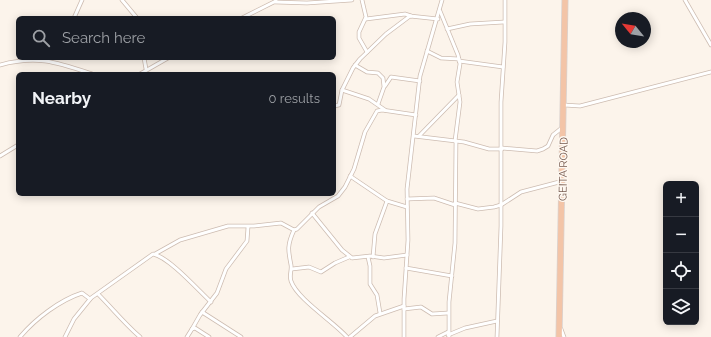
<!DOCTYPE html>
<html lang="en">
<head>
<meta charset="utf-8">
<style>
	body { margin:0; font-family:Raleway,sans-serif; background:#242831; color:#f1f3f6 }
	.controls { position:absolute; right:12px; bottom:12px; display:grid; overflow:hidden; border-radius:6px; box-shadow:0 2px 10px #0003 }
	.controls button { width:36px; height:36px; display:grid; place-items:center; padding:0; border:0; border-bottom:1px solid #363941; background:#171b24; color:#f1f3f6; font:20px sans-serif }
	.compass { position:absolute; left:615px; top:12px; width:36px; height:36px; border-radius:50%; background:#171b24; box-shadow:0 2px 10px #0003; rotate:300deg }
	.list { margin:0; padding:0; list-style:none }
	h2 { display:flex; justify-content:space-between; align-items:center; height:52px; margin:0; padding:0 16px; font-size:17px }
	h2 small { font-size:13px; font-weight:400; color:#9ea1a6 }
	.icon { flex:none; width:22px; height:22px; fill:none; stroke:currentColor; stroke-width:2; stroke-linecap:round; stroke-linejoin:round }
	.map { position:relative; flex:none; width:711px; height:337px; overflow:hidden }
	.search { position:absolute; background:#171b24; box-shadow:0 2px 10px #0003; left:16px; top:16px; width:320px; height:44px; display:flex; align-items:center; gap:10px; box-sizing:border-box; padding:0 14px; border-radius:6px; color:#9ea1a6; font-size:15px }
	.panel { position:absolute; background:#171b24; box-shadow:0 2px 10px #0003; left:16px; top:72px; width:320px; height:124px; border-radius:6px }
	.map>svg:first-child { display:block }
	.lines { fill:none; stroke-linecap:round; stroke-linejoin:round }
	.minor-casing { stroke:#cdbcb1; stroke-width:4.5 }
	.trunk-casing { stroke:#d9d1ce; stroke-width:7 }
	.minor { stroke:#fff; stroke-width:3 }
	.trunk { stroke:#f3c4a7; stroke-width:5.5 }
	.labels { text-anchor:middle; stroke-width:3; stroke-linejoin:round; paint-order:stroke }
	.street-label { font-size:11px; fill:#765a4f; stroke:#fef8f1 }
</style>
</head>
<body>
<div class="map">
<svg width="711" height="337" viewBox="0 0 711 337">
	<rect width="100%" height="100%" fill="#fcf4eb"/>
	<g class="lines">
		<defs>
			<g id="minor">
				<polyline points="122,0 137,18"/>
				<polyline points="362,0 366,17 359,32 359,38 367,52"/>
				<polyline points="685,0 711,45"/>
				<polyline points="275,2 307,3 352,0"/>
				<polyline points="440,11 458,55 460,64 457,82 460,102 455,141"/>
				<polyline points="74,18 82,0"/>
				<polyline points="242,18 276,1"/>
				<polyline points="366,19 405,14 411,16"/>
				<polyline points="447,29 470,24 504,22"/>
				<polyline points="427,51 441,58 459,59"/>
				<polyline points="144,58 146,69"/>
				<polyline points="459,61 503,67"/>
				<path d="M0,65C37,55 56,62 92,74"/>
				<polyline points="355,65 367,72 378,73 383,78 384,87 378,104"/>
				<polyline points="140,74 168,58"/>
				<polyline points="385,86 391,77 420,81"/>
				<polyline points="342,90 369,99 385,110"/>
				<polyline points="564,105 580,106 711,72"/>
				<polyline points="334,106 339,105 342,90 353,68 360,59 386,34 410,16 438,19"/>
				<polyline points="414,136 464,142 489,149 502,149"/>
				<polyline points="419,136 459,95"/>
				<polyline points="502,148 537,151 543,149 548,146 553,135 563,127"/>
				<polyline points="0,156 18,145"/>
				<polyline points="350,176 387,201 407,207"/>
				<polyline points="407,199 434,198 455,205"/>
				<polyline points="455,203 478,209 494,207 501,205 521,192 563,181"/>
				<polyline points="312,213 342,250 352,258 370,256 384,258 407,255"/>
				<path d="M294,230C287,245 288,250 291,265C292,270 289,275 291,281C297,299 334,322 347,337"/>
				<polyline points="155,254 180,240 228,226 254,226 281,223 294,230 297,229 319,207 338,196 345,187 354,169 365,132 377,111 382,110 416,115"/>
				<polyline points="368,257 370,266 370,284 377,295 380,313"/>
				<polyline points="373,257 375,234 387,201"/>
				<polyline points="406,268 452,276"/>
				<polyline points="292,269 309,267 321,272 335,263 349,257"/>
				<path d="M98,294C112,308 124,323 140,337"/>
				<polyline points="404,309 421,307 432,314 448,313"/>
				<polyline points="202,312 241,337"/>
				<polyline points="192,329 200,315 217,293 226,269 247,241 248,227"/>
				<polyline points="561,329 564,337"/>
				<polyline points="448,335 465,328 497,321"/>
				<path d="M20,337C35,319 60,300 82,293L90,299"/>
				<path d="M65,337L74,319L91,298L153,254C169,257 199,291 211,302"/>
				<polyline points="187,337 192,329 195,328 209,337"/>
				<polyline points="350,337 375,316 404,306"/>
				<polyline points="404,337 404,299 408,240 407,189 420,76 442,0"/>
				<polyline points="438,337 448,332"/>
				<polyline points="449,337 449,302 455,243 456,141"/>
				<polyline points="497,337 501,226 501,102 505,42 505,0"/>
			</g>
			<polyline id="trunk" points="559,337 565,0"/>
		</defs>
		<use href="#minor" class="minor-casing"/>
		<use href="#trunk" class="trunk-casing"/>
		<use href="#minor" class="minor"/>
		<use href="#trunk" class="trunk"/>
	</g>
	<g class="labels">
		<g class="street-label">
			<text transform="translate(563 169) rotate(-89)" y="4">GEITA ROAD</text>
		</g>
	</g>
</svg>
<div class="controls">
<button>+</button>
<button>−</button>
<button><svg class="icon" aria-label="locate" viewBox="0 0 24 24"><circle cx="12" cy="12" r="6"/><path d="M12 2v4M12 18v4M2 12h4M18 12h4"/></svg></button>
<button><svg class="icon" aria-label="layers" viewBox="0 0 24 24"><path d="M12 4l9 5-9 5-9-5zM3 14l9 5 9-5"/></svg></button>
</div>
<svg class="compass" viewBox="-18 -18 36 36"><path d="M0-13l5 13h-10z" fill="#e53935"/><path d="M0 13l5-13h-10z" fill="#9ea1a6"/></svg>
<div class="search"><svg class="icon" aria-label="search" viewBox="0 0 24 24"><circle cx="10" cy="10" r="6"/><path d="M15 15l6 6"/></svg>Search here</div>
<section class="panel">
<h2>Nearby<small>0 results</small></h2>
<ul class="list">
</ul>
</section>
</div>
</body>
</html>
